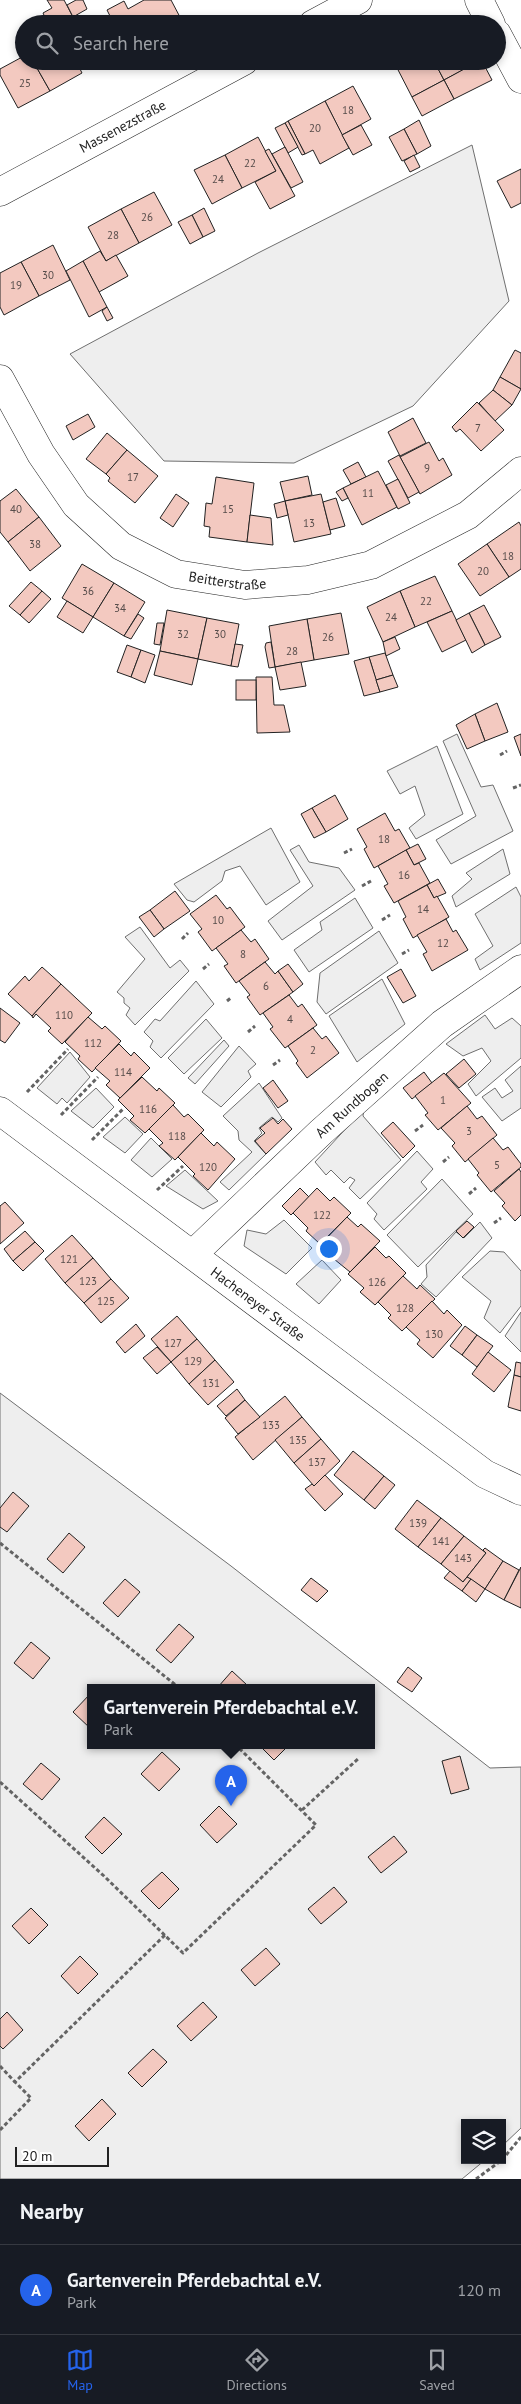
<!DOCTYPE html>
<html lang="en">
<head>
<meta charset="utf-8">
<style>
	body { margin:0; font-family:"PT Sans",sans-serif; background:#242831; color:#f1f3f6 }
	.controls { position:absolute; right:15px; bottom:15px; display:grid; overflow:hidden; border-radius:0px; box-shadow:0 2px 8px #0003 }
	.controls button { width:45px; height:45px; display:grid; place-items:center; padding:0; border:0; border-bottom:1px solid #363941; background:#171b24; color:#f1f3f6; font:25px sans-serif }
	.scale { position:absolute; left:15px; bottom:12px; width:94px; box-sizing:border-box; padding-left:5px; border:2px solid #222; border-top:0; font-size:14px; line-height:18px; white-space:nowrap; color:#222; -webkit-text-stroke:4px #fff; paint-order:stroke }
	.you { position:absolute; left:328px; top:1248px; width:18px; height:18px; margin:-12px; border:4px solid #fff; border-radius:50%; background:#1a73e8; box-shadow:0 0 0 8px #1a73e833 }
	.badge { display:grid; place-items:center; width:32px; height:32px; border-radius:50%; background:#2563eb; color:#fff; font-size:16px; font-weight:700 }
	.pin { position:absolute; translate:-50% -41px; filter:drop-shadow(0 1px 2px #0008) }
	.pin::after { content:''; position:absolute; top:26px; width:18px; height:15px; background:inherit; clip-path:polygon(0 0,100% 0,50% 100%) }
	.popup { position:absolute; left:87px; top:1684px; width:288px; height:65px; box-sizing:border-box; display:grid; place-content:center; border-radius:0px; background:#171b24; filter:drop-shadow(0 1px 4px #0005); font-size:16px; white-space:nowrap; color:#9ea1a6 }
	.popup b { font-size:19px; color:#f1f3f6 }
	.popup::after { content:''; position:absolute; left:50%; top:100%; margin-left:-10px; border:10px solid transparent; border-top-color:#171b24 }
	.list { margin:0; padding:0; list-style:none }
	h2 { display:flex; justify-content:space-between; align-items:center; height:65px; margin:0; padding:0 20px; font-size:21px }
	h2 small { font-size:16px; font-weight:400; color:#9ea1a6 }
	.list li { display:grid; grid-template-columns:32px 1fr auto; gap:15px; align-items:center; box-sizing:border-box; height:90px; padding:0 20px; border-top:1px solid #363941 }
	.list b { display:block; font-size:19px; white-space:nowrap }
	.list p { margin:0; font-size:16px; white-space:nowrap; color:#9ea1a6 }
	.list em { font-size:16px; font-style:normal; color:#9ea1a6 }
	.icon { flex:none; width:28px; height:28px; fill:none; stroke:currentColor; stroke-width:2; stroke-linecap:round; stroke-linejoin:round }
	.map { position:relative; flex:none; width:521px; height:2179px; overflow:hidden }
	.search { position:absolute; background:#171b24; box-shadow:0 2px 8px #0003; left:15px; right:15px; top:15px; height:55px; display:flex; align-items:center; gap:12px; box-sizing:border-box; padding:0 18px; border-radius:28px; color:#9ea1a6; font-size:19px }
	.sheet { height:155px; background:#171b24 }
	nav { display:flex; justify-content:space-around; align-items:center; box-sizing:border-box; height:70px; border-top:1px solid #363941; background:#171b24; font-size:14px; color:#9ea1a6 }
	nav a { display:grid; justify-items:center; gap:2px }
	nav .on { color:#2563eb }
	.map>svg:first-child { display:block }
	.green { fill:#eee; stroke:#6f6f6f; fill-rule:evenodd }
	.building { fill:#f3c9c0; stroke:#222 }
	.lines { fill:none; stroke-linecap:round; stroke-linejoin:round }
	.minor-casing { stroke:#222; stroke-width:29 }
	.path { stroke:#646464; stroke-width:3; stroke-dasharray:4 2.5; stroke-linecap:butt }
	.minor { stroke:#fff; stroke-width:28 }
	.labels { text-anchor:middle; stroke-width:4; stroke-linejoin:round; paint-order:stroke }
	.number-label { font-size:11px; fill:#564c4a }
	.street-label { font-size:14px; fill:#222; stroke:#fff }
</style>
</head>
<body>
<div class="map">
<svg width="521" height="2179" viewBox="0 0 521 2179">
	<rect width="100%" height="100%" fill="#fff"/>
	<g class="green">
		<polygon points="472,145 509,301 413,406 294,463 164,461 70,354 258,253"/>
		<polygon points="457,734 481,787 493,785 513,831 451,864 436,840 476,816 443,741"/>
		<polygon points="437,746 463,814 416,839 409,828 425,815 415,786 400,794 387,771"/>
		<polygon points="271,828 300,882 266,905 240,866 225,871 222,881 194,902 187,900 174,884"/>
		<polygon points="299,845 309,862 339,868 355,890 282,940 268,921 313,886 290,850"/>
		<polygon points="503,849 510,874 456,907 452,896 472,879 466,873"/>
		<polygon points="516,887 521,897 521,943 480,970 475,959 493,946 475,914"/>
		<polygon points="355,898 373,928 309,972 294,950 322,930 320,922"/>
		<polygon points="140,927 170,968 180,960 189,971 135,1025 126,1015 130,1008 124,1003 124,998 117,992 145,959 125,937"/>
		<polygon points="379,931 398,963 326,1014 317,1002 320,973"/>
		<polygon points="382,979 405,1024 357,1062 329,1016"/>
		<polygon points="196,981 214,1004 161,1058 150,1047 153,1041 144,1032 155,1019 160,1021"/>
		<polygon points="485,1015 495,1029 512,1018 521,1026 521,1058 476,1096 468,1084 491,1061 482,1048 463,1056 446,1044"/>
		<polygon points="206,1019 222,1038 184,1074 168,1058"/>
		<polygon points="224,1040 229,1046 195,1084 188,1078"/>
		<polygon points="239,1046 256,1064 248,1071 251,1077 221,1107 202,1092"/>
		<polygon points="70,1052 90,1077 67,1103 62,1098 57,1104 37,1088"/>
		<polygon points="521,1066 521,1108 502,1121 482,1097 495,1088 502,1098 513,1091 505,1080"/>
		<polygon points="259,1083 282,1118 278,1122 272,1117 259,1128 262,1133 254,1141 266,1154 229,1190 220,1182 252,1152 239,1140 238,1131 223,1116"/>
		<polygon points="96,1088 114,1107 93,1128 71,1111"/>
		<polygon points="364,1109 363,1116 401,1160 360,1199 349,1188 355,1180 350,1177 344,1183 331,1170 326,1175 315,1162"/>
		<polygon points="125,1117 143,1134 125,1153 103,1137"/>
		<polygon points="151,1138 172,1159 152,1177 131,1160"/>
		<polygon points="417,1151 433,1169 421,1182 427,1189 384,1230 374,1219 377,1214 367,1203"/>
		<polygon points="185,1170 218,1201 203,1209 166,1186"/>
		<polygon points="442,1179 473,1214 418,1267 387,1235"/>
		<polygon points="284,1220 312,1248 286,1274 244,1246 247,1230 266,1234"/>
		<polygon points="480,1222 492,1238 436,1297 421,1284 427,1277 426,1265 456,1232 464,1238"/>
		<polygon points="490,1251 504,1252 521,1271 521,1306 500,1333 484,1318 491,1301 462,1277"/>
		<polygon points="322,1260 341,1280 319,1304 296,1284"/>
		<polygon points="521,1312 521,1352 505,1336"/>
		<path d="M0,1393L231,1566L490,1768L521,1767V2128L502,2146V2123H465V2160H485L462,2179H0ZM91,1687H371V1745H91Z"/>
	</g>
	<g class="building">
		<polygon points="47,0 64,0 73,17 60,24 48,24 43,13 52,8"/>
		<polygon points="76,0 83,0 87,9 73,17 67,5"/>
		<polygon points="144,0 171,0 181,19 172,24 131,24 129,20 122,24 114,24 107,10 124,1 128,9"/>
		<polygon points="24,56 24,61 33,61 50,91 18,108 0,75 0,69"/>
		<polygon points="33,61 76,61 82,73 50,91"/>
		<polygon points="399,61 434,61 444,80 412,97 395,64"/>
		<polygon points="434,61 472,61 474,64 444,80"/>
		<polygon points="479,61 482,61 492,80 454,99 444,80"/>
		<polygon points="444,80 454,99 422,116 412,97"/>
		<polygon points="353,86 371,119 342,135 325,101"/>
		<polygon points="325,101 349,148 320,164 313,150 305,154 288,121"/>
		<polygon points="419,120 431,146 417,154 404,129"/>
		<polygon points="288,121 305,154 302,155 285,123"/>
		<polygon points="285,123 298,147 288,153 275,128"/>
		<polygon points="361,125 372,145 353,155 342,135"/>
		<polygon points="404,129 417,154 402,161 389,137"/>
		<polygon points="258,137 276,171 242,188 225,155"/>
		<polygon points="285,147 303,182 291,188 272,154"/>
		<polygon points="269,149 295,196 270,209 255,182 276,171 265,151"/>
		<polygon points="225,155 242,188 212,204 194,170"/>
		<polygon points="414,155 420,167 410,172 404,161"/>
		<polygon points="521,169 521,203 511,208 497,181"/>
		<polygon points="154,192 172,225 139,243 121,209"/>
		<polygon points="204,208 215,231 203,237 192,215"/>
		<polygon points="121,209 139,243 106,261 88,227"/>
		<polygon points="192,215 203,237 190,244 178,222"/>
		<polygon points="53,245 70,280 39,296 21,262"/>
		<polygon points="100,251 106,261 116,255 128,276 99,292 83,261"/>
		<polygon points="83,261 107,307 89,317 66,271"/>
		<polygon points="21,262 39,296 4,315 0,307 0,273"/>
		<polygon points="107,307 113,318 107,321 102,311"/>
		<polygon points="515,350 521,353 521,389 500,377"/>
		<polygon points="500,377 521,389 512,405 493,390"/>
		<polygon points="493,390 512,405 495,421 479,403"/>
		<polygon points="477,402 504,430 481,451 460,429 456,432 452,427"/>
		<polygon points="88,414 95,427 73,440 66,426"/>
		<polygon points="413,418 426,443 400,456 388,432"/>
		<polygon points="107,433 127,450 106,474 86,459"/>
		<polygon points="429,442 439,461 443,458 452,475 420,494 400,457"/>
		<polygon points="127,450 158,476 135,503 108,481 110,478 106,474"/>
		<polygon points="399,455 419,492 408,498 388,461"/>
		<polygon points="358,462 366,477 351,484 343,470"/>
		<polygon points="378,471 397,507 362,525 343,488"/>
		<polygon points="308,476 312,495 285,501 280,482"/>
		<polygon points="216,477 254,483 247,542 209,537 210,527 204,526 206,503 212,504"/>
		<polygon points="398,479 410,503 398,509 386,485"/>
		<polygon points="343,488 348,498 342,501 336,492"/>
		<polygon points="16,489 39,517 8,542 0,532 0,501"/>
		<polygon points="176,494 189,503 173,527 160,518"/>
		<polygon points="321,494 331,534 294,542 285,501"/>
		<polygon points="336,498 345,526 330,530 323,502"/>
		<polygon points="285,501 288,515 277,518 274,504"/>
		<polygon points="250,515 271,518 273,545 247,542"/>
		<polygon points="39,517 61,546 30,571 8,542"/>
		<polygon points="519,522 521,526 521,569 509,577 487,544"/>
		<polygon points="487,544 509,577 480,596 458,564"/>
		<polygon points="82,564 114,583 93,617 62,598"/>
		<polygon points="435,576 452,611 415,627 400,591"/>
		<polygon points="31,582 42,591 20,615 9,606"/>
		<polygon points="114,583 145,602 124,636 93,617"/>
		<polygon points="42,591 51,599 29,623 20,615"/>
		<polygon points="400,591 415,627 383,642 367,607"/>
		<polygon points="67,601 93,617 83,633 57,617"/>
		<polygon points="484,605 501,637 485,645 469,613"/>
		<polygon points="167,610 207,618 198,659 160,651"/>
		<polygon points="452,611 466,640 442,652 427,622"/>
		<polygon points="341,613 349,654 314,660 307,619"/>
		<polygon points="469,613 485,645 472,653 456,620"/>
		<polygon points="138,614 144,618 131,639 124,636"/>
		<polygon points="207,618 239,624 231,666 198,659"/>
		<polygon points="307,619 314,660 275,667 269,626"/>
		<polygon points="157,623 164,623 160,645 154,644"/>
		<polygon points="395,637 400,649 386,656 383,642"/>
		<polygon points="271,642 275,667 269,668 265,647 266,643"/>
		<polygon points="235,644 243,645 238,667 231,666"/>
		<polygon points="127,645 141,650 131,677 117,672"/>
		<polygon points="141,650 155,655 145,683 131,677"/>
		<polygon points="160,651 198,659 192,685 154,675"/>
		<polygon points="385,653 393,675 376,680 369,657"/>
		<polygon points="369,657 380,692 364,696 354,661"/>
		<polygon points="301,662 306,686 280,690 275,667"/>
		<polygon points="393,675 398,687 380,692 376,680"/>
		<polygon points="256,677 272,677 274,705 284,705 290,732 257,733"/>
		<rect x="236" y="680" width="20" height="20"/>
		<polygon points="497,703 508,732 485,741 475,714"/>
		<polygon points="475,714 485,741 467,749 456,725"/>
		<polygon points="521,734 521,756 514,737"/>
		<polygon points="335,795 348,819 326,832 312,808"/>
		<polygon points="312,808 326,832 314,838 301,814"/>
		<polygon points="385,813 395,831 399,829 410,848 374,868 364,849 367,847 357,829"/>
		<polygon points="418,844 426,859 414,865 406,850"/>
		<polygon points="406,850 414,865 419,863 430,883 394,903 384,886 388,884 378,866"/>
		<polygon points="438,879 446,893 434,898 427,885"/>
		<polygon points="427,885 434,898 437,896 449,917 413,938 403,919 406,917 398,901"/>
		<polygon points="175,891 190,911 164,929 150,910"/>
		<polygon points="216,895 227,909 230,907 245,927 212,951 198,932 202,929 190,914"/>
		<polygon points="150,910 164,929 154,937 139,917"/>
		<polygon points="446,919 453,932 456,930 468,950 432,971 423,954 427,952 417,935"/>
		<polygon points="241,930 251,942 255,939 269,959 236,983 224,966 228,964 216,948"/>
		<polygon points="265,962 275,974 278,971 293,992 260,1015 247,997 250,995 239,981"/>
		<polygon points="288,964 303,984 293,992 278,971"/>
		<polygon points="42,967 61,984 32,1016 8,994 25,976 29,981"/>
		<polygon points="401,969 416,996 403,1003 387,977"/>
		<polygon points="61,984 92,1013 62,1044 48,1031 51,1028 36,1014 33,1018 32,1016"/>
		<polygon points="289,995 298,1007 302,1004 317,1025 285,1048 270,1029 273,1027 263,1013"/>
		<polygon points="0,1008 20,1023 5,1043 0,1040"/>
		<polygon points="88,1017 102,1029 105,1026 121,1041 92,1072 78,1059 80,1056 65,1042"/>
		<polygon points="313,1028 322,1039 326,1036 339,1053 307,1078 296,1063 298,1061 288,1046"/>
		<polygon points="119,1044 131,1056 134,1052 150,1068 120,1098 106,1085 110,1081 95,1068"/>
		<polygon points="464,1059 476,1074 459,1088 446,1074"/>
		<polygon points="424,1072 432,1083 412,1099 403,1088"/>
		<polygon points="444,1073 471,1103 438,1130 425,1115 428,1113 415,1096"/>
		<polygon points="142,1077 157,1091 159,1088 175,1103 145,1133 130,1120 134,1116 118,1100"/>
		<polygon points="273,1080 288,1101 278,1108 263,1088"/>
		<polygon points="173,1105 184,1117 188,1114 204,1130 175,1160 159,1146 163,1143 149,1129"/>
		<polygon points="467,1106 477,1119 482,1116 497,1135 465,1162 452,1146 455,1143 441,1128"/>
		<polygon points="273,1118 278,1124 283,1119 292,1129 266,1154 255,1141 265,1133 260,1128"/>
		<polygon points="393,1122 415,1146 403,1158 381,1133"/>
		<polygon points="201,1133 214,1146 217,1142 235,1159 208,1190 193,1176 195,1174 178,1157"/>
		<polygon points="493,1138 503,1150 508,1147 521,1164 521,1167 491,1192 477,1175 479,1173 468,1159"/>
		<polygon points="519,1169 521,1172 521,1215 515,1221 502,1206 505,1203 494,1191"/>
		<polygon points="300,1188 309,1197 291,1215 282,1206"/>
		<polygon points="317,1188 330,1201 334,1197 351,1213 320,1244 306,1231 308,1228 293,1213"/>
		<polygon points="5,1202 24,1223 0,1244 0,1206"/>
		<polygon points="347,1217 358,1227 361,1224 380,1241 350,1272 334,1259 337,1256 323,1242"/>
		<polygon points="467,1221 474,1227 463,1238 456,1231"/>
		<polygon points="25,1231 35,1242 13,1261 4,1249"/>
		<polygon points="72,1235 93,1258 65,1283 45,1259"/>
		<polygon points="35,1242 44,1251 23,1271 13,1261"/>
		<polygon points="375,1247 386,1258 389,1256 406,1273 375,1305 360,1292 364,1288 348,1274"/>
		<polygon points="93,1258 111,1279 84,1303 65,1283"/>
		<polygon points="403,1276 417,1289 420,1285 435,1299 402,1331 388,1318 391,1315 378,1302"/>
		<polygon points="111,1279 129,1298 101,1323 84,1303"/>
		<polygon points="432,1301 444,1314 447,1310 462,1325 433,1358 417,1344 420,1340 406,1327"/>
		<polygon points="177,1316 197,1339 171,1362 151,1339"/>
		<polygon points="136,1324 145,1336 125,1353 116,1342"/>
		<polygon points="465,1326 477,1335 462,1355 450,1346"/>
		<polygon points="477,1335 493,1346 477,1367 462,1355"/>
		<polygon points="197,1339 215,1360 189,1384 171,1362"/>
		<polygon points="157,1347 171,1362 157,1374 143,1358"/>
		<polygon points="488,1352 511,1370 494,1392 472,1374"/>
		<polygon points="215,1360 234,1382 208,1405 189,1384"/>
		<polygon points="516,1362 521,1363 521,1377 514,1375"/>
		<polygon points="514,1375 521,1377 521,1411 508,1407"/>
		<polygon points="237,1389 245,1400 226,1416 217,1406"/>
		<polygon points="285,1396 302,1417 253,1460 235,1437"/>
		<polygon points="245,1400 260,1417 238,1434 225,1418"/>
		<polygon points="302,1417 321,1439 294,1463 275,1440"/>
		<polygon points="321,1439 340,1461 314,1486 294,1463"/>
		<polygon points="353,1451 384,1476 364,1500 334,1475"/>
		<polygon points="325,1475 343,1494 325,1511 305,1489 312,1484 314,1486"/>
		<polygon points="384,1476 395,1485 375,1509 364,1500"/>
		<polygon points="13,1492 29,1506 7,1532 0,1527 0,1508"/>
		<polygon points="417,1500 441,1518 418,1547 395,1529"/>
		<polygon points="441,1518 464,1536 441,1564 418,1547"/>
		<polygon points="69,1533 85,1547 63,1573 47,1559"/>
		<polygon points="464,1536 486,1553 463,1582 441,1564"/>
		<polygon points="485,1548 503,1561 485,1589 467,1577 486,1553 483,1550"/>
		<polygon points="503,1561 519,1570 504,1600 485,1589"/>
		<polygon points="521,1567 521,1608 504,1600"/>
		<polygon points="450,1571 463,1582 467,1577 471,1579 462,1591 444,1578"/>
		<polygon points="311,1578 328,1591 317,1602 301,1590"/>
		<polygon points="125,1579 140,1592 118,1617 103,1603"/>
		<polygon points="471,1579 485,1589 476,1602 462,1591"/>
		<polygon points="179,1624 194,1637 171,1663 156,1650"/>
		<polygon points="31,1642 50,1658 33,1679 14,1663"/>
		<polygon points="408,1667 422,1678 412,1692 397,1682"/>
		<polygon points="232,1671 247,1685 245,1687 218,1687"/>
		<polygon points="91,1693 91,1729 73,1712"/>
		<polygon points="262,1745 289,1745 274,1760 260,1746"/>
		<polygon points="162,1752 180,1769 159,1791 141,1774"/>
		<polygon points="460,1756 469,1789 451,1794 442,1761"/>
		<polygon points="41,1763 60,1779 42,1800 23,1784"/>
		<polygon points="219,1806 237,1824 217,1843 200,1825"/>
		<polygon points="104,1817 122,1834 102,1854 85,1837"/>
		<polygon points="394,1836 407,1852 381,1873 368,1857"/>
		<polygon points="162,1872 179,1889 159,1909 141,1891"/>
		<polygon points="334,1887 347,1902 321,1924 308,1909"/>
		<polygon points="31,1908 48,1925 29,1944 12,1926"/>
		<polygon points="266,1948 280,1964 255,1986 241,1970"/>
		<polygon points="80,1956 98,1974 78,1994 61,1976"/>
		<polygon points="203,2002 217,2017 191,2041 177,2026"/>
		<polygon points="7,2012 23,2030 3,2049 0,2046 0,2019"/>
		<polygon points="153,2049 167,2062 142,2087 128,2073"/>
		<polygon points="102,2099 116,2114 89,2141 75,2126"/>
	</g>
	<g class="lines">
		<defs>
			<g id="minor">
				<polyline points="479,0 491,24"/>
				<polyline points="313,24 358,0"/>
				<polyline points="497,34 521,79"/>
				<path id="s1" d="M0,192L244,61"/>
				<path id="s2" d="M0,379L41,454L76,505L121,546L176,574L245,585L308,580L371,565L468,515L521,471"/>
				<path id="s3" d="M0,1111L485,1474L521,1491"/>
				<path id="s4" d="M193,1254L321,1132L442,1024L521,969"/>
			</g>
		</defs>
		<use href="#minor" class="minor-casing"/>
		<g class="path">
			<polyline points="500,755 507,751"/>
			<polyline points="513,788 521,785"/>
			<polyline points="344,853 352,849"/>
			<polyline points="362,886 371,881"/>
			<polyline points="382,920 390,915"/>
			<polyline points="182,939 188,933"/>
			<polyline points="402,954 409,950"/>
			<polyline points="203,969 209,964"/>
			<polyline points="227,1001 232,997"/>
			<polyline points="248,1032 255,1026"/>
			<polyline points="273,1065 280,1060"/>
			<polyline points="27,1092 68,1049"/>
			<polyline points="61,1115 98,1077"/>
			<polyline points="415,1131 423,1125"/>
			<polyline points="92,1140 123,1109"/>
			<polyline points="443,1162 449,1157"/>
			<polyline points="157,1190 183,1166"/>
			<polyline points="469,1194 476,1188"/>
			<polyline points="494,1223 501,1218"/>
			<polyline points="0,1543 178,1687"/>
			<polyline points="0,1782 104,1876 183,1953 316,1825 236,1745"/>
			<polyline points="302,1810 359,1758"/>
			<polyline points="0,2066 15,2082"/>
			<polyline points="0,2130 31,2098 15,2082 165,1935"/>
			<polyline points="502,2160 521,2137"/>
			<polyline points="476,2179 502,2160"/>
		</g>
		<use href="#minor" class="minor"/>
	</g>
	<g class="labels">
		<g class="number-label">
			<text x="25" y="87">25</text>
			<text x="348" y="114">18</text>
			<text x="315" y="132">20</text>
			<text x="250" y="167">22</text>
			<text x="218" y="183">24</text>
			<text x="147" y="221">26</text>
			<text x="113" y="239">28</text>
			<text x="48" y="279">30</text>
			<text x="16" y="289">19</text>
			<text x="478" y="432">7</text>
			<text x="427" y="472">9</text>
			<text x="133" y="481">17</text>
			<text x="368" y="497">11</text>
			<text x="16" y="513">40</text>
			<text x="228" y="513">15</text>
			<text x="309" y="527">13</text>
			<text x="35" y="548">38</text>
			<text x="508" y="560">18</text>
			<text x="483" y="575">20</text>
			<text x="88" y="595">36</text>
			<text x="426" y="605">22</text>
			<text x="120" y="612">34</text>
			<text x="391" y="621">24</text>
			<text x="183" y="638">32</text>
			<text x="220" y="638">30</text>
			<text x="328" y="641">26</text>
			<text x="292" y="655">28</text>
			<text x="384" y="843">18</text>
			<text x="404" y="879">16</text>
			<text x="423" y="913">14</text>
			<text x="218" y="924">10</text>
			<text x="443" y="947">12</text>
			<text x="243" y="958">8</text>
			<text x="266" y="990">6</text>
			<text x="64" y="1019">110</text>
			<text x="290" y="1023">4</text>
			<text x="93" y="1047">112</text>
			<text x="313" y="1054">2</text>
			<text x="123" y="1076">114</text>
			<text x="443" y="1104">1</text>
			<text x="148" y="1113">116</text>
			<text x="469" y="1135">3</text>
			<text x="177" y="1140">118</text>
			<text x="497" y="1169">5</text>
			<text x="208" y="1171">120</text>
			<text x="322" y="1219">122</text>
			<text x="69" y="1263">121</text>
			<text x="88" y="1285">123</text>
			<text x="377" y="1286">126</text>
			<text x="106" y="1305">125</text>
			<text x="405" y="1312">128</text>
			<text x="434" y="1338">130</text>
			<text x="173" y="1347">127</text>
			<text x="193" y="1365">129</text>
			<text x="211" y="1387">131</text>
			<text x="271" y="1429">133</text>
			<text x="298" y="1444">135</text>
			<text x="317" y="1466">137</text>
			<text x="418" y="1527">139</text>
			<text x="441" y="1545">141</text>
			<text x="463" y="1562">143</text>
		</g>
		<g class="street-label">
			<text dy="5" stroke="none"><textPath href="#s1" startOffset="139">Massenezstraße</textPath></text>
			<text dy="5" stroke="none"><textPath href="#s2" startOffset="322">Beitterstraße</textPath></text>
			<text dy="5" stroke="none"><textPath href="#s4" startOffset="218">Am Rundbogen</textPath></text>
			<text dy="5" stroke="none"><textPath href="#s3" startOffset="322">Hacheneyer Straße</textPath></text>
		</g>
	</g>
</svg>
<div class="controls">
<button><svg class="icon" aria-label="layers" viewBox="0 0 24 24"><path d="M12 4l9 5-9 5-9-5zM3 14l9 5 9-5"/></svg></button>
</div>
<div class="scale">20 m</div>
<div class="you"></div>
<div class="pin badge" style="left:231px;top:1806px">A</div>
<div class="popup"><b>Gartenverein Pferdebachtal e.V.</b>Park</div>
<div class="search"><svg class="icon" aria-label="search" viewBox="0 0 24 24"><circle cx="10" cy="10" r="6"/><path d="M15 15l6 6"/></svg>Search here</div>
</div>
<section class="sheet">
<h2>Nearby<small></small></h2>
<ul class="list">
<li><span class="badge">A</span><div><b>Gartenverein Pferdebachtal e.V.</b><p>Park</p></div><em>120 m</em></li>
</ul>
</section>
<nav>
<a class="on"><svg class="icon" aria-label="map" viewBox="0 0 24 24"><path d="M3 6l6-2 6 2 6-2v14l-6 2-6-2-6 2zM9 4v14M15 6v14"/></svg>Map</a>
<a><svg class="icon" aria-label="directions" viewBox="0 0 24 24"><path d="M12 3l9 9-9 9-9-9zM9 14v-3h6M13 9l2 2-2 2"/></svg>Directions</a>
<a><svg class="icon" aria-label="saved" viewBox="0 0 24 24"><path d="M7 4h10v16l-5-4-5 4z"/></svg>Saved</a>
</nav>
</body>
</html>
